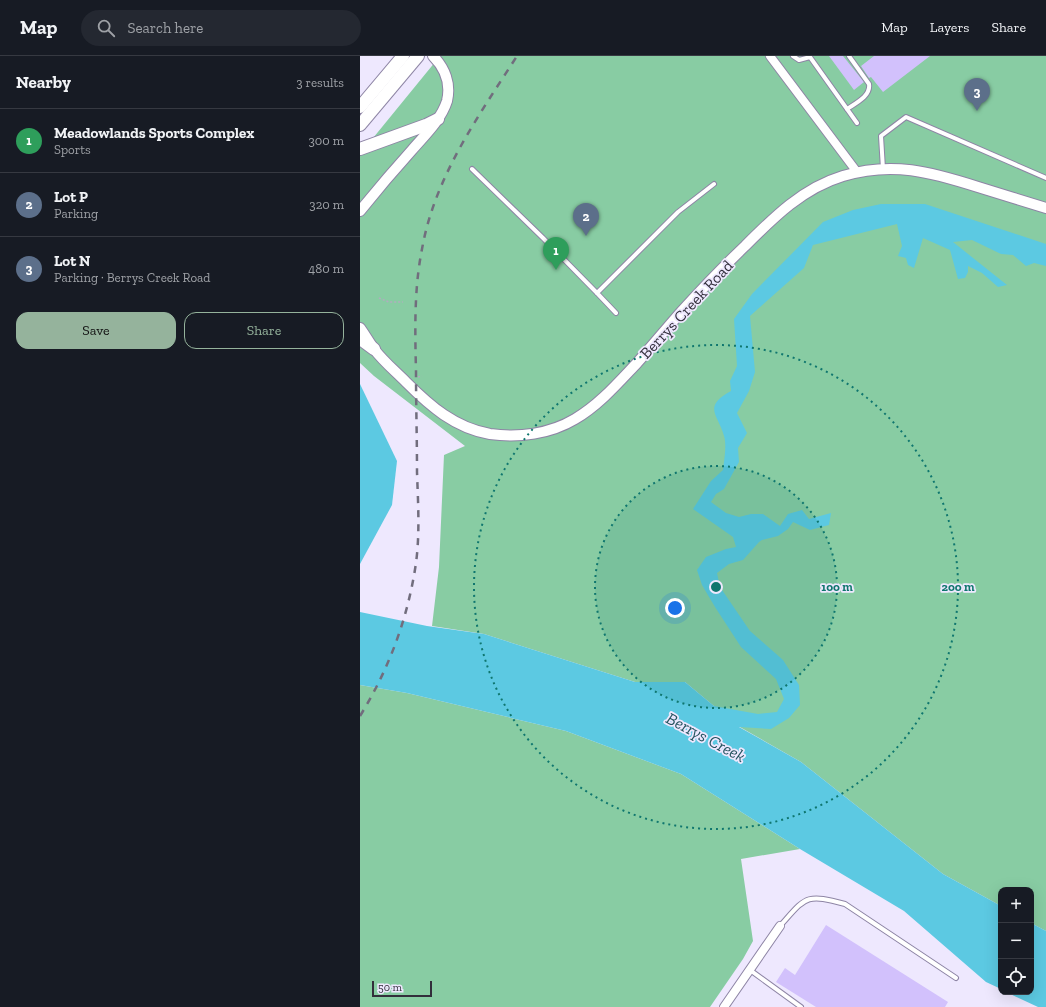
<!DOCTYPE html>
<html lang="en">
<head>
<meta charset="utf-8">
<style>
	body { margin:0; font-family:"Zilla Slab",serif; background:#242831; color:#f1f3f6 }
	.controls { position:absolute; right:12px; bottom:12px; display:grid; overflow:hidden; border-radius:8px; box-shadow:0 4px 16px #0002 }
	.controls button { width:36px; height:36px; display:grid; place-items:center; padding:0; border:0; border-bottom:1px solid #363941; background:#171b24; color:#f1f3f6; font:20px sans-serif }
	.scale { position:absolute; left:12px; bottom:10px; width:60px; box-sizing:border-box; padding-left:4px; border:2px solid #322e3b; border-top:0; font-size:11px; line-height:14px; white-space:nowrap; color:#322e3b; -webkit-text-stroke:3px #eee8fe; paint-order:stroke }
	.you { position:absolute; left:315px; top:552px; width:14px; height:14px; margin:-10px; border:3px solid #fff; border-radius:50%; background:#1a73e8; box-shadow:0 0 0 6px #1a73e833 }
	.badge { display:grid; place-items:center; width:26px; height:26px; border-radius:50%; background:#95b39c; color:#fff; font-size:13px; font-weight:700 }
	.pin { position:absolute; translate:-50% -33px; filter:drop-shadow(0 1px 2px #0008) }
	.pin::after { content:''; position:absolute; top:21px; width:14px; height:12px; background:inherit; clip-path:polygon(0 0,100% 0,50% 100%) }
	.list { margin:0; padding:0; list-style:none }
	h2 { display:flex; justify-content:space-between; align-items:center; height:52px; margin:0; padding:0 16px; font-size:17px }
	h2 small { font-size:13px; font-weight:400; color:#9ea1a6 }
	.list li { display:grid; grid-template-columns:26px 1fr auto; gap:12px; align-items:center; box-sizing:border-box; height:64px; padding:0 16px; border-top:1px solid #363941 }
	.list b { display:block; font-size:15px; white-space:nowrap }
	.list p { margin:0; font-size:13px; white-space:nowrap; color:#9ea1a6 }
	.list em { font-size:13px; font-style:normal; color:#9ea1a6 }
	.actions { display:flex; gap:8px; padding:12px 16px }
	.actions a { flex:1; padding:9px 0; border:1px solid #95b39c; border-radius:12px; text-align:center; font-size:14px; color:#95b39c }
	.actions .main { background:#95b39c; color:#111 }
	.icon { flex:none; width:22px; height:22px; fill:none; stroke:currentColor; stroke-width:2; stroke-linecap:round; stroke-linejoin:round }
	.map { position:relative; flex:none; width:686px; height:951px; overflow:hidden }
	header { display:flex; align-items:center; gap:24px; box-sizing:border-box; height:56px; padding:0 20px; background:#171b24; border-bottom:1px solid #363941 }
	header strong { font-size:19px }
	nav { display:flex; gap:22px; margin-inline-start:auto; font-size:14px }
	.search { width:280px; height:36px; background:#242831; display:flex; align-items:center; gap:10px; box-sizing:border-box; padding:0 14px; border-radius:22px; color:#9ea1a6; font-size:15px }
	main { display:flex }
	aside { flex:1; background:#171b24 }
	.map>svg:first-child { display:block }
	.green { fill:#88cca3 }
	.water { fill:#5cc9e2 }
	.building { fill:#d2c1fc }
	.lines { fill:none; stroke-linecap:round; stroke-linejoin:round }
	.service-casing { stroke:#8e85a5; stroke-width:6 }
	.minor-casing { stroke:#8e85a5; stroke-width:10 }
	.tertiary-casing { stroke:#8e85a5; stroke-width:12 }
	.primary-casing { stroke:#8e85a5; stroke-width:14 }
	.path { stroke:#b1acbf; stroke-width:1.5; stroke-dasharray:2 2; stroke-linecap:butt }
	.service { stroke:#fff; stroke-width:4 }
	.minor { stroke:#fff; stroke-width:8 }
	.tertiary { stroke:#fff; stroke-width:10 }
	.primary { stroke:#fff; stroke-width:12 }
	.rail { stroke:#716d7d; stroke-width:2.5; stroke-dasharray:7 7; stroke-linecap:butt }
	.ring { fill:none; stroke:#0f766e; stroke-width:2; stroke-dasharray:2 4 }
	.labels { text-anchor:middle; stroke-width:3.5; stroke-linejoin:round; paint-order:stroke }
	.street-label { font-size:16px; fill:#322e3b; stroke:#eee8fe }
	.water-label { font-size:17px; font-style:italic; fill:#25545f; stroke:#eee8fe }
	.centre { fill:#0f766e; stroke:#eee8fe; stroke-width:2 }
	.ring-label { font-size:12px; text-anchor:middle; font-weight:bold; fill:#0f766e; stroke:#eee8fe; stroke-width:3.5; stroke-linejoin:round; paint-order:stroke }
</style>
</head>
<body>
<header>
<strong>Map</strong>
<div class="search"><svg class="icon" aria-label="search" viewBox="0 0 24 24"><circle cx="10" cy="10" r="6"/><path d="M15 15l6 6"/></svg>Search here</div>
<nav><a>Map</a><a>Layers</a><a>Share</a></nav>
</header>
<main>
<aside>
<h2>Nearby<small>3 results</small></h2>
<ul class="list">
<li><span class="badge" style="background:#2e9e5b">1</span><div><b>Meadowlands Sports Complex</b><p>Sports</p></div><em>300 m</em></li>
<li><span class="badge" style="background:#5c6f8a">2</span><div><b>Lot P</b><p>Parking</p></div><em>320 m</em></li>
<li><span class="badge" style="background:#5c6f8a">3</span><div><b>Lot N</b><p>Parking · Berrys Creek Road</p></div><em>480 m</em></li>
</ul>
<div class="actions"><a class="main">Save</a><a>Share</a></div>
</aside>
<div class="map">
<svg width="686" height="951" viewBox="0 0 686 951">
	<rect width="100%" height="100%" fill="#eee8fe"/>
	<g class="green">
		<polygon points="80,0 686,0 686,875 671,867 671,834 641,834 641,850 583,818 441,706 378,670 325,626 275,626 124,578 72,570 79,511 84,399 105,390 14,320 0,307 0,98"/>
		<polygon points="0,629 47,637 206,675 321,718 440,793 381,803 393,885 383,903 350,951 0,951"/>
	</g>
	<g class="water">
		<path d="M521,148H565L686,188V210L674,207L666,210L653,199L641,198L612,184L593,186L647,229L638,231L622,217L608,210V216L605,222L598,223L590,194L563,182L554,212L548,209L546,202L538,200L542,190L537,168L453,189L444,212L390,260L395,316L389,335L377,357L387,377L378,392L379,406L364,433L356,438L351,446L366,457L379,461L391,458H403L420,470L428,458L442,454L449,463L471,457L469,469L450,474L433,466L428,473L418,480L402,484L399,486L383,504L369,508L357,517L360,531L390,575L423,604L439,629L440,649L429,662L411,673L379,671L441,706L583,818L641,850V933L626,926L544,855L440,793L321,718L206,675L47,637L0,629V556L67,570L124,578L275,626H325L354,650L398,658L417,656L424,643L416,623L381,591L355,551L342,529L337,514L346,501L366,493L376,491L373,481L333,453L351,425L363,414C364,405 367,389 364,380C358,358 342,351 371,335L370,325L377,310L374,263L392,238L463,166L493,154Z"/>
		<polygon points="0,328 37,405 32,449 0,508"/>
		<polygon points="671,867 686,875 686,951 678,951 646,936 671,936"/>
	</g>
	<g class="building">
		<polygon points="469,0 483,0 504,26 494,34"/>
		<polygon points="514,0 570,0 523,36 511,21 509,22 501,10"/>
		<polygon points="466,869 588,946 585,951 456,951 416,926 425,912 435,919"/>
	</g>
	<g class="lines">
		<defs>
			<g id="service">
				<polyline points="433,0 439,4 450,1 497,67"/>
				<path d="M487,53C496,47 511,40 509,28L489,0"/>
				<polyline points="112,113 183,182 237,237"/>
				<polyline points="523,113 521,80 546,61 686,122"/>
				<polyline points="256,257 237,237 318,156 354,128"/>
				<path d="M420,870C446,841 445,837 485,848L596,922"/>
				<polyline points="390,914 441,951"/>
			</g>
			<g id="minor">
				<polyline points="410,0 497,116"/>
				<polyline points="364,951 420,870"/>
			</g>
			<g id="tertiary">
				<path d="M0,155C17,134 34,114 52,94C64,80 81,64 87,45C91,28 85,12 73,0"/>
				<path d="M0,272C5,279 9,286 14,293C23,305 35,315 46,326C70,350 95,372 130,378C159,382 190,378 215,363C239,349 258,327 277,307C292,290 306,273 321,256C342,233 363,211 385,190C414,161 443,132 483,120C532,105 571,116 618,131C641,138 663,145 686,152"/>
			</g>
			<g id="primary">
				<polyline points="0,51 43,0"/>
				<polyline points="0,69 58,0"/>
				<polyline points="0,93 66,69 78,63"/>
				<polyline points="0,283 14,293"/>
			</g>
		</defs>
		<use href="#service" class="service-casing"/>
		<use href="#minor" class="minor-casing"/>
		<use href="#tertiary" class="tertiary-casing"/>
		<use href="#primary" class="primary-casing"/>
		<g class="path">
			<polyline points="19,242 29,246 43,246"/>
			<polyline points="58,321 62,320"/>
		</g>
		<use href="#service" class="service"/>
		<use href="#minor" class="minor"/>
		<use href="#tertiary" class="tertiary"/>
		<use href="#primary" class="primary"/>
		<path class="rail" d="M0,660C29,613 48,562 56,507C60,477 58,446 57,416C57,382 56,349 56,315C55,274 54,233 62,193C75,120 118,61 157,0"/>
	</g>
	<circle cx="356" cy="531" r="121" fill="#0f766e" fill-opacity=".12"/>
	<g class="ring">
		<circle cx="356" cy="531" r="121"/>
		<circle cx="356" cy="531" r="242"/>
	</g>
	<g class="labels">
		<g class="street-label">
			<text transform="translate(326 253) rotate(-47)" y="6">Berrys Creek Road</text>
		</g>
		<g class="water-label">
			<text transform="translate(346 681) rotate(28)" y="6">Berrys Creek</text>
		</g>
	</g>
	<circle cx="356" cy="531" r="6" class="centre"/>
	<g class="ring-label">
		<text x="477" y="535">100 m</text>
		<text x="598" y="535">200 m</text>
	</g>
</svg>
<div class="controls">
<button>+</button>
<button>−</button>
<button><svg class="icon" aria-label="locate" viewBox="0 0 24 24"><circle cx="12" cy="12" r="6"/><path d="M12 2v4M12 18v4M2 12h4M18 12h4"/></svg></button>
</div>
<div class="scale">50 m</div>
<div class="you"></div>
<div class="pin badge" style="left:196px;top:214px;background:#2e9e5b">1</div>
<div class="pin badge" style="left:226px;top:180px;background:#5c6f8a">2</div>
<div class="pin badge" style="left:617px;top:55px;background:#5c6f8a">3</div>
</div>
</main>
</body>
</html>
